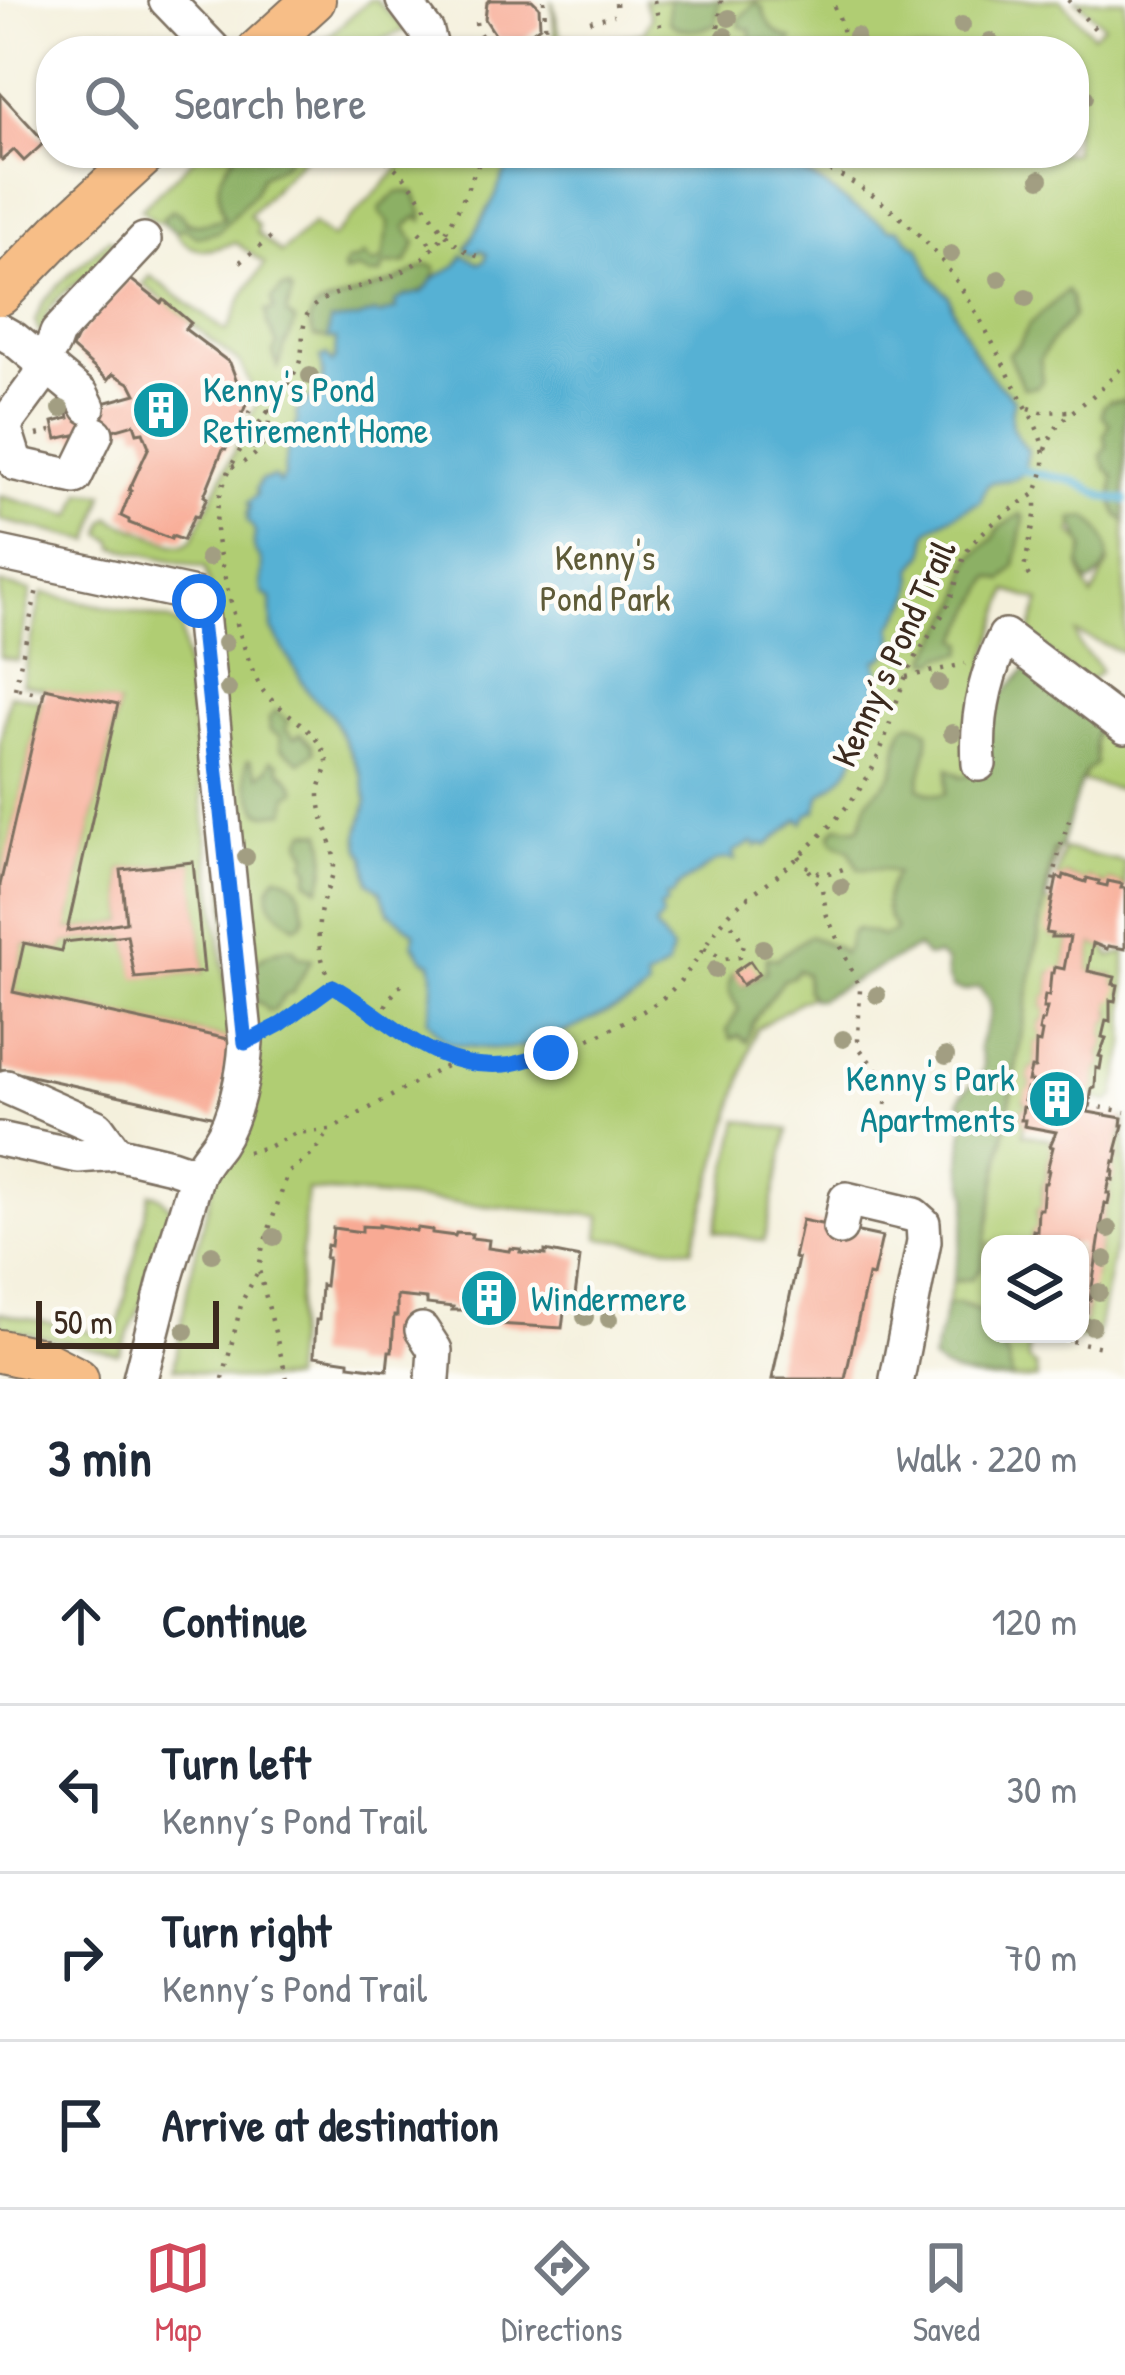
<!DOCTYPE html>
<html lang="en">
<head>
<meta charset="utf-8">
<style>
	body { margin:0; font-family:"Patrick Hand",sans-serif; background:#f6f6f7; color:#1f2937 }
	.controls { position:absolute; right:36px; bottom:36px; display:grid; overflow:hidden; border-radius:24px; box-shadow:0 3px 9px #0004 }
	.controls button { width:108px; height:108px; display:grid; place-items:center; padding:0; border:0; border-bottom:3px solid #e0e1e3; background:#fff; color:#1f2937; font:60px sans-serif }
	.scale { position:absolute; left:36px; bottom:30px; width:183px; box-sizing:border-box; padding-left:12px; border:6px solid #3b2a1e; border-top:0; font-size:33px; line-height:42px; white-space:nowrap; color:#3b2a1e; -webkit-text-stroke:9px #fdfcf7; paint-order:stroke }
	.stop { position:absolute; width:36px; height:36px; margin:-27px; border:9px solid #1a73e8; border-radius:50%; background:#fff }
	.stop.end { background:#1a73e8; border-color:#fff; box-shadow:0 3px 12px #0008 }
	.list { margin:0; padding:0; list-style:none }
	h2 { display:flex; justify-content:space-between; align-items:center; height:156px; margin:0; padding:0 48px; font-size:51px }
	h2 small { font-size:39px; font-weight:400; color:#747a83 }
	.list li { display:grid; grid-template-columns:78px 1fr auto; gap:36px; align-items:center; box-sizing:border-box; height:168px; padding:0 48px; border-top:3px solid #e0e1e3 }
	.list b { display:block; font-size:45px; white-space:nowrap }
	.list p { margin:0; font-size:39px; white-space:nowrap; color:#747a83 }
	.list em { font-size:39px; font-style:normal; color:#747a83 }
	.icon { flex:none; width:66px; height:66px; fill:none; stroke:currentColor; stroke-width:2; stroke-linecap:round; stroke-linejoin:round }
	.map { position:relative; flex:none; width:1125px; height:1379px; overflow:hidden }
	.search { position:absolute; background:#fff; box-shadow:0 3px 9px #0004; left:36px; right:36px; top:36px; height:132px; display:flex; align-items:center; gap:30px; box-sizing:border-box; padding:0 42px; border-radius:48px; color:#747a83; font-size:45px }
	.sheet { height:828px; background:#fff }
	nav { display:flex; justify-content:space-around; align-items:center; box-sizing:border-box; height:168px; border-top:3px solid #e0e1e3; background:#fff; font-size:33px; color:#747a83 }
	nav a { display:grid; justify-items:center; gap:6px }
	nav .on { color:#d1495b }
	.map>svg:first-child { display:block }
	.green { fill:#b0cd73; stroke:#767c48; stroke-width:3; fill-rule:evenodd }
	.forest { fill:#8cb065; stroke:#646d42; stroke-width:3 }
	.water { fill:#57b1d4; stroke:#496e79; stroke-width:3 }
	.lines { fill:none; stroke-linecap:round; stroke-linejoin:round }
	.stream { stroke:#57b1d4; stroke-width:8 }
	.building { fill:#f8aa94 }
	.minor-casing { stroke:#7c6f60; stroke-width:38 }
	.major-casing { stroke:#7c6f60; stroke-width:46 }
	.path { stroke:#7c6f60; stroke-width:4.5; stroke-dasharray:3 9; stroke-linecap:butt }
	.minor { stroke:#fff; stroke-width:33 }
	.major { stroke:#f7be87; stroke-width:42 }
	.tree { fill:#a29e82 }
	.route { stroke:#1a73e8; stroke-width:15 }
	.labels { text-anchor:middle; stroke-width:9; stroke-linejoin:round; paint-order:stroke }
	.culture-label { font-size:36px; fill:#0d838f; stroke:#fdfcf7; text-anchor:start }
	.park-label { font-size:36px; fill:#5e5b38; stroke:#fdfcf7 }
	.street-label { font-size:36px; fill:#3b2a1e; stroke:#fdfcf7 }
</style>
</head>
<body>
<div class="map">
<svg width="1125" height="1379" viewBox="0 0 1125 1379">
	<rect width="100%" height="100%" fill="#fdfcf7"/>
	<filter id="ink" filterUnits="userSpaceOnUse"><feTurbulence type="fractalNoise" baseFrequency=".00833" numOctaves="2"/><feDisplacementMap in="SourceGraphic" scale="24" xChannelSelector="R" yChannelSelector="G"/><feConvolveMatrix kernelMatrix="1 2 1 2 8 2 1 2 1" color-interpolation-filters="sRGB"/></filter>
	<filter id="wash" filterUnits="userSpaceOnUse"><feTurbulence type="fractalNoise" baseFrequency=".004" numOctaves="4" result="noise"/><feDisplacementMap in="SourceGraphic" scale="48" xChannelSelector="R" yChannelSelector="G"/><feGaussianBlur stdDeviation="2.7" result="paint"/><feColorMatrix in="noise" values="0 0 0 0 0 0 0 0 0 0 0 0 0 0 0 0 0 1.4 0 .05"/><feComposite in="paint" operator="in"/></filter>
	<g filter="url(#wash)">
		<rect width="100%" height="100%" fill="#f4f0dc"/>
		<g class="green">
			<polygon points="369,0 376,0 406,30 382,39 372,51 312,51"/>
			<path d="M552,0L560,36L594,43L644,32L651,18L644,0H1061L1093,35L1104,25L1076,0H1125V400L1110,401L1106,468L1114,476C1113,492 1109,512 1125,521V653L1076,633C1080,657 1093,653 1101,671L1087,683L1031,639L1030,632L1040,601L1008,591L988,654L970,774L965,778L956,773L906,952L799,1002L756,1029L692,1249L599,1238L601,1216L307,1190L291,1379H232L174,1368L188,1285L220,1156L232,1129L216,614L205,568L114,547L113,541L102,534L105,522L111,517L117,522L174,544L184,545L192,540L256,405L257,400L241,364L143,284L150,276L226,331L232,322L243,295L265,264L235,242C212,252 191,256 175,232L185,228L218,232L254,193L262,176L282,165L292,153H308L249,215L258,226L257,233L281,253L313,224L332,238L414,153H431L432,160L442,153H1074V51H569L579,47L555,39ZM1076,518L1109,562L1092,597C1088,589 1082,578 1081,568C1079,550 1093,547 1071,533Z"/>
			<path d="M200,153H236C217,178 215,190 225,218C201,228 191,229 173,210L163,217V223L153,220L141,209Z"/>
			<path d="M109,239L118,244V258L107,251L101,258L111,265C85,275 41,300 44,332H39L35,321L43,303L58,285Z"/>
			<polygon points="82,492 104,494 91,541 0,520 0,496 73,516"/>
			<polygon points="0,584 31,591 18,661 0,657"/>
			<polygon points="42,593 169,620 181,627 232,1040 13,992 24,943 62,951 64,942 127,935 136,977 204,972 192,862 121,870 126,922 67,931 118,705 22,684"/>
			<polygon points="10,694 42,701 0,885 0,743"/>
			<polygon points="1096,724 1125,743 1125,791 1081,781 1096,753 1094,744"/>
			<polygon points="1058,848 1046,902 1052,904 1051,936 1070,937 1064,969 1051,973 1049,996 1045,996 1043,1007 1047,1008 1044,1021 1041,1021 1039,1030 1042,1032 1040,1043 1036,1043 1035,1068 1031,1068 1029,1080 1032,1082 1024,1101 1028,1102 1027,1108 1023,1108 1021,1119 1025,1120 1023,1134 1052,1140 1051,1146 1053,1147 1047,1169 1046,1183 1043,1184 1042,1209 1037,1209 1037,1231 1033,1231 1031,1240 1033,1244 990,1244 990,1316 966,1304 947,1305 953,1281 960,1281 981,1268 1054,850"/>
			<polygon points="1063,849 1125,862 1125,888 1121,888 1121,884 1109,881 1107,886 1088,878 1086,882 1065,875 1063,879 1057,877"/>
			<polygon points="1093,943 1107,949 1110,957 1125,952 1125,1045 1115,1097 1109,1102 1090,1097 1092,1089 1095,1088 1096,1068 1100,1068 1102,1058 1099,1056 1106,1039 1102,1037 1106,1020 1110,1020 1112,1010 1108,1008 1117,985 1113,984 1114,976 1088,971"/>
			<polygon points="1122,1118 1125,1118 1125,1194 1096,1342 1054,1334 1080,1334 1080,1326 1085,1319 1084,1315 1087,1311 1092,1277 1094,1277 1105,1204 1108,1203 1110,1194 1107,1193 1114,1172 1112,1171 1114,1161 1117,1161 1118,1152 1116,1151 1118,1136 1121,1136"/>
			<polygon points="739,1120 788,1130 764,1241 715,1231"/>
			<polygon points="150,1193 160,1196 173,1211 155,1273 120,1352 117,1354 0,1327 0,1313 116,1336"/>
			<path d="M1005,1334L1040,1337C1028,1341 1027,1348 1028,1360L1036,1366L1037,1379H1012L1007,1355L1000,1348Z"/>
		</g>
		<g class="forest">
			<path d="M669,0H719L716,25C699,30 683,34 669,22Z"/>
			<path d="M755,3L763,8C766,25 775,35 792,39L788,48L781,51L764,42L757,45L751,41V30L740,27L739,19Z"/>
			<path d="M236,153H259V157L264,153H292L283,165L262,176L254,193L218,232L197,237L184,228L175,232L163,223V217L173,210L180,214L186,223C201,226 210,223 224,218C215,190 216,177 236,153Z"/>
			<polygon points="398,192 414,192 422,213 422,221 417,217 405,227 416,243 406,263 384,265 381,274 370,275 358,269 344,273 343,268 348,261 357,260 363,255 373,264 383,259 389,223 380,213 380,208"/>
			<path d="M427,265L435,267L436,272C426,297 416,291 396,302L397,309L379,315L374,312L356,320L331,321L328,339L314,337L309,322L314,310L321,306L393,282Z"/>
			<path d="M282,288H289L292,293L286,314L295,321C294,332 287,338 284,348C282,356 281,360 278,368L273,353L277,344L267,323L266,311L274,310L272,299Z"/>
			<polygon points="1067,291 1071,297 1073,317 1051,342 1040,359 1043,381 1036,387 1023,388 1008,354 1019,345 1029,325"/>
			<path d="M1125,400V521C1109,512 1113,492 1114,476L1106,468L1101,456L1107,447L1104,436L1110,424L1102,415L1103,407L1109,401Z"/>
			<polygon points="1021,514 1024,518 1015,566 1003,580 991,577 959,639 965,643 963,653 943,656 935,662 929,661 929,656 961,600 968,566 973,556 993,539 999,528"/>
			<path d="M1087,517C1110,534 1119,569 1088,583L1080,565L1084,548L1072,519Z"/>
			<path d="M1027,668L1096,724L1094,744L1096,764L1086,771L1081,781L1060,848L1053,850L981,1268L971,1279L953,1281L966,1215L968,1197L961,1164L964,1123L975,1113L959,1102C967,1076 994,1084 979,1048C984,1019 1002,1015 979,987L964,991L952,988L947,977L946,962L938,955L926,957L918,947L819,999H813L807,990L806,974L798,970L792,977L783,980L767,1002L752,1023L747,1042L739,1036L731,1039L727,1030L739,1009C730,995 724,987 734,972L743,984L766,972V957L776,959L809,936L839,948L843,954L847,949L851,933L857,929L883,936L895,931L896,928C879,911 886,891 896,873L884,869H859L849,850L834,843L830,835L837,826L858,829C864,820 864,811 868,801C875,789 890,783 894,770C900,751 894,706 928,731C930,752 920,768 919,787C925,792 939,797 946,793L948,768L961,777L970,774L996,701Z"/>
			<polygon points="276,711 288,722 285,729 294,738 301,734 312,745 314,752 300,762 281,748 280,736 270,731 269,718"/>
			<path d="M250,760L259,776L268,769L271,760L279,764L278,768C286,777 292,778 296,791L288,796L286,812L266,814L259,811C251,795 243,779 247,761Z"/>
			<path d="M306,831L322,832C327,851 328,870 319,888L307,880L310,869L305,862L308,855L301,842Z"/>
			<path d="M277,876C304,881 299,895 305,917L301,924L295,926C277,914 257,898 277,876Z"/>
			<polygon points="286,948 293,948 299,957 312,959 293,992 285,995 273,1011 268,1011 261,1003 256,1002 251,965 268,954"/>
			<path d="M958,1303L990,1316V1334H1005L1001,1348L1007,1355L1012,1379C983,1379 955,1379 932,1361L947,1305Z"/>
		</g>
		<path class="water" d="M520,153H773L775,158C801,169 827,186 849,204C862,214 877,217 889,229H899L913,245L918,246L931,276L949,296L952,307C963,329 973,352 987,371C995,384 1006,388 1014,400C1007,425 1012,431 1028,450C1023,482 1021,478 992,482L986,487L980,502C972,505 932,526 928,532C925,538 928,546 925,553C921,559 916,563 913,569C917,598 906,604 892,627C897,641 891,657 876,660C884,689 872,701 861,726L862,735L856,745C859,764 836,785 821,794L816,811L808,814L803,823L799,819L766,846L762,843L756,847L754,842L733,852L735,860C716,856 711,865 696,875C684,882 679,883 672,896H666L667,904L660,908L662,917L655,927L672,950L667,967L646,980L648,989C631,1006 611,1009 591,1020C546,1041 524,1054 474,1047C465,1045 454,1046 446,1041C439,1036 433,1026 427,1020C432,1008 435,976 431,963L424,959L413,944L414,932L389,912L380,890L369,882L365,857L360,847L358,836L367,801L362,776L331,714L310,695L272,629L271,598L263,594C258,580 264,572 261,561C260,557 256,555 255,551C250,535 262,536 247,521L249,516L247,515L250,507L248,503L257,494L256,489L261,480L275,477L279,483L285,476C282,462 290,452 288,439C296,431 299,423 296,412C315,393 330,389 320,358L327,355L332,363L335,359L336,339H328L330,321L356,319L375,312L379,315L396,309L395,302L405,296L423,292L434,278L457,265L463,255L480,263L485,260L487,254L481,250L474,253L466,249L497,193C497,189 508,165 511,162C513,159 518,157 520,153Z"/>
		<g class="lines">
			<path class="stream" d="M1023,470C1040,476 1059,476 1076,482C1096,491 1102,499 1125,500"/>
		</g>
		<g id="blocks">
			<g class="building">
				<polygon points="490,0 532,0 539,7 540,26 521,41 498,39 485,19 487,2"/>
				<polygon points="0,93 45,142 24,161 14,150 2,160 0,158"/>
				<polygon points="129,278 161,303 164,300 191,323 185,329 230,363 246,405 226,449 223,449 204,496 207,498 198,517 194,516 183,540 172,536 171,539 129,523 129,520 121,516 131,491 129,490 149,447 143,432 137,433 134,424 75,441 74,435 57,439 53,422 69,418 68,413 136,394 131,384 113,374 108,380 72,348 77,337"/>
				<polygon points="45,688 118,704 67,931 126,922 121,870 193,862 204,972 135,978 127,935 64,942 62,951 24,943 13,992 232,1040 215,1117 0,1069 0,885"/>
				<polygon points="1064,875 1086,882 1087,878 1099,881 1098,884 1107,886 1108,881 1122,884 1121,888 1125,888 1125,949 1108,946 1107,949 1093,943 1088,971 1115,977 1113,984 1118,985 1115,1001 1110,1000 1110,1021 1106,1020 1102,1037 1106,1038 1099,1056 1102,1057 1100,1069 1096,1068 1095,1088 1092,1089 1088,1112 1122,1118 1121,1125 1123,1125 1116,1151 1118,1151 1116,1162 1114,1161 1112,1171 1114,1171 1113,1180 1110,1179 1107,1193 1110,1193 1108,1204 1105,1203 1090,1300 1087,1300 1087,1312 1084,1312 1085,1320 1082,1323 1080,1244 1033,1244 1031,1241 1033,1230 1037,1231 1038,1209 1042,1209 1044,1183 1046,1183 1049,1170 1047,1170 1053,1147 1050,1146 1056,1132 1024,1126 1025,1120 1021,1120 1023,1107 1027,1108 1028,1102 1024,1101 1027,1089 1030,1090 1032,1081 1028,1081 1031,1068 1035,1068 1036,1042 1040,1043 1042,1032 1039,1031 1041,1021 1044,1021 1047,1008 1043,1008 1045,995 1049,996 1051,973 1054,973 1055,967 1064,969 1070,937 1051,937 1052,934 1046,933 1057,877 1063,879"/>
				<polygon points="750,961 759,974 742,985 734,972"/>
				<polygon points="802,1220 882,1237 873,1276 868,1275 845,1379 772,1379 798,1259 794,1258"/>
				<polygon points="379,1225 416,1231 417,1228 432,1230 432,1233 455,1236 456,1233 472,1234 471,1238 489,1240 488,1248 509,1251 510,1248 521,1249 520,1252 545,1255 545,1251 580,1258 575,1296 566,1295 562,1328 497,1324 497,1321 478,1319 479,1310 452,1310 453,1307 427,1304 427,1299 397,1296 397,1316 394,1316 392,1351 389,1351 387,1370 349,1365 349,1361 314,1356 316,1320 319,1320 321,1285 325,1286 328,1258 325,1258 327,1245 331,1246 333,1228 362,1232 362,1226 379,1227"/>
			</g>
		</g>
	</g>
	<g filter="url(#ink)">
		<use href="#blocks" fill-opacity="0" stroke="#7c6f60" stroke-width="3"/>
		<g class="lines">
			<defs>
				<g id="minor">
					<polyline points="166,0 215,51"/>
					<polyline points="403,0 427,32 432,51"/>
					<polyline points="0,331 14,339 82,395 88,407"/>
					<polyline points="96,434 75,477 16,464 4,426 40,377 42,361 53,344 57,333 144,240"/>
					<path d="M0,553L195,595L202,613L246,1043C244,1074 236,1117 218,1144C210,1155 202,1163 197,1175L166,1277L140,1379"/>
					<path d="M979,764C976,719 984,677 1005,636L1125,727"/>
					<polyline points="7,1087 97,1127 116,1153"/>
					<polyline points="0,1139 78,1156 116,1153 171,1166 197,1175"/>
					<polyline points="840,1228 846,1199 914,1215 923,1223 924,1241 897,1379"/>
					<polyline points="422,1330 435,1350 433,1379"/>
				</g>
				<g id="major">
					<polyline points="258,51 314,0"/>
					<polyline points="0,294 60,232 146,153"/>
					<polyline points="0,1351 38,1359 77,1379"/>
				</g>
			</defs>
			<use href="#minor" class="minor-casing"/>
			<use href="#major" class="major-casing"/>
			<g class="path">
				<polyline points="544,0 546,42"/>
				<polyline points="654,0 665,47"/>
				<polyline points="1068,0 1097,31"/>
				<polyline points="616,3 617,13"/>
				<path d="M834,6C842,22 845,33 840,51"/>
				<polyline points="590,21 614,15"/>
				<path d="M476,22C477,34 486,39 489,51"/>
				<polyline points="530,51 546,44 571,51"/>
				<polyline points="639,51 665,47 685,51 715,34"/>
				<path d="M715,51C716,33 721,18 721,0"/>
				<path d="M376,153C386,161 398,169 406,179C430,206 442,246 480,257"/>
				<path d="M484,153C457,205 450,253 390,277C367,286 335,290 315,305C296,319 308,351 296,370C270,417 234,442 219,499C217,508 216,520 216,529C217,557 247,672 264,692C282,713 317,729 326,757C331,771 318,781 319,795C319,818 334,839 334,863C334,878 327,888 323,901C319,914 318,928 319,941C323,985 345,994 377,1016C401,1031 427,1055 455,1062C514,1078 594,1040 645,1010C689,985 699,948 730,913C747,896 767,884 785,869C816,842 851,807 871,771C887,741 893,707 906,676C918,649 939,625 951,598C959,579 959,559 973,543C991,522 1014,508 1036,493C1040,482 1045,469 1044,457C1043,433 1027,409 1016,389C985,328 956,265 903,220C887,206 870,192 851,182C835,172 817,166 804,153"/>
				<polyline points="838,153 841,176"/>
				<polyline points="818,161 831,153"/>
				<polyline points="419,232 435,248"/>
				<polyline points="240,262 274,235"/>
				<polyline points="239,388 247,385 253,403 240,433 245,439"/>
				<polyline points="1029,408 1041,412 1070,411"/>
				<polyline points="37,435 55,430"/>
				<path d="M1046,450C1055,418 1074,413 1097,392C1107,384 1116,373 1125,364"/>
				<path d="M232,467C261,457 272,439 268,408"/>
				<polyline points="1029,576 1024,569 1036,511 1036,495"/>
				<polyline points="906,677 965,664"/>
				<polyline points="15,689 37,589"/>
				<polyline points="18,689 42,694"/>
				<path d="M799,856C810,874 823,877 843,869"/>
				<polyline points="809,870 822,889 827,916 860,989 858,1040 860,1049 878,1072 884,1084 887,1095 885,1115"/>
				<polyline points="1053,901 1049,900 1060,848 1071,814"/>
				<polyline points="704,949 724,959 740,957 744,944 727,917"/>
				<polyline points="380,1017 389,999 407,978"/>
				<polyline points="272,1029 331,988"/>
				<polyline points="1089,1105 1125,1112"/>
				<polyline points="247,1152 268,1147 296,1133 330,1130 453,1062"/>
				<polyline points="1037,1334 1107,1348"/>
				<polyline points="223,1379 242,1301 259,1270"/>
				<polyline points="287,1379 259,1270 262,1250 288,1173 315,1152 330,1130"/>
			</g>
			<use href="#minor" class="minor"/>
			<use href="#major" class="major"/>
		</g>
		<g class="tree">
			<circle cx="729" cy="18" r="9"/>
			<circle cx="962" cy="25" r="9"/>
			<circle cx="725" cy="36" r="9"/>
			<circle cx="856" cy="36" r="9"/>
			<circle cx="990" cy="41" r="9"/>
			<circle cx="1085" cy="97" r="9"/>
			<circle cx="832" cy="163" r="9"/>
			<circle cx="1040" cy="179" r="9"/>
			<circle cx="951" cy="254" r="9"/>
			<circle cx="999" cy="279" r="9"/>
			<circle cx="1026" cy="298" r="9"/>
			<circle cx="310" cy="376" r="9"/>
			<circle cx="61" cy="409" r="9"/>
			<circle cx="255" cy="441" r="9"/>
			<circle cx="208" cy="558" r="9"/>
			<circle cx="225" cy="643" r="9"/>
			<circle cx="939" cy="683" r="9"/>
			<circle cx="228" cy="689" r="9"/>
			<circle cx="952" cy="733" r="9"/>
			<circle cx="246" cy="857" r="9"/>
			<circle cx="841" cy="887" r="9"/>
			<circle cx="763" cy="948" r="9"/>
			<circle cx="715" cy="970" r="9"/>
			<circle cx="877" cy="995" r="9"/>
			<circle cx="843" cy="1039" r="9"/>
			<circle cx="946" cy="1056" r="9"/>
			<circle cx="1109" cy="1229" r="9"/>
			<circle cx="274" cy="1237" r="9"/>
			<circle cx="212" cy="1254" r="9"/>
			<circle cx="1105" cy="1259" r="9"/>
			<circle cx="1099" cy="1292" r="9"/>
			<circle cx="585" cy="1317" r="9"/>
			<circle cx="609" cy="1319" r="9"/>
			<circle cx="1092" cy="1326" r="9"/>
			<circle cx="185" cy="1331" r="9"/>
		</g>
	</g>
	<g class="lines" filter="url(#ink)">
		<path class="route" d="M199,601L245,1043L281,1024L333,986C392,1019 430,1071 505,1065C520,1064 536,1057 551,1053"/>
	</g>
	<defs>
		<symbol id="building-disc" viewBox="-11 -11 22 22"><circle r="9.5" fill="#0f9aa8" stroke="#fdfcf7"/><path d="M-4-6H4V6H1V3H-1V6H-4ZM-2.5-4.3h1.7v1.8h-1.7ZM.8-4.3h1.7v1.8H.8ZM-2.5-1h1.7V.8h-1.7ZM.8-1h1.7V.8H.8Z" fill="#fff"/></symbol>
	</defs>
	<g fill-rule="evenodd">
		<use href="#building-disc" x="128" y="377" width="66" height="66"/>
		<use href="#building-disc" x="1024" y="1066" width="66" height="66"/>
		<use href="#building-disc" x="456" y="1265" width="66" height="66"/>
	</g>
	<g class="labels">
		<g class="culture-label">
			<text x="203" y="402">Kenny's Pond<tspan x="203" dy="41">Retirement Home</tspan></text>
			<text x="1015" y="1091" text-anchor="end">Kenny's Park<tspan x="1015" dy="41">Apartments</tspan></text>
			<text x="531" y="1311">Windermere</text>
		</g>
		<g class="park-label">
			<text x="605" y="570">Kenny's<tspan x="605" dy="41">Pond Park</tspan></text>
		</g>
		<g class="street-label">
			<text transform="translate(893 653) rotate(-65)" y="13">Kenny´s Pond Trail</text>
		</g>
	</g>
</svg>
<div class="controls">
<button><svg class="icon" aria-label="layers" viewBox="0 0 24 24"><path d="M12 4l9 5-9 5-9-5zM3 14l9 5 9-5"/></svg></button>
</div>
<div class="scale">50 m</div>
<div class="stop" style="left:199px;top:601px"></div>
<div class="stop end" style="left:551px;top:1053px"></div>
<div class="search"><svg class="icon" aria-label="search" viewBox="0 0 24 24"><circle cx="10" cy="10" r="6"/><path d="M15 15l6 6"/></svg>Search here</div>
</div>
<section class="sheet">
<h2>3 min<small>Walk · 220 m</small></h2>
<ul class="list">
<li><svg class="icon" aria-label="ahead" viewBox="0 0 24 24"><path d="M12 20V5M6 11l6-6 6 6"/></svg><div><b>Continue</b></div><em>120 m</em></li>
<li><svg class="icon" aria-label="left" viewBox="0 0 24 24"><path d="M17 20v-9H6M10 6l-5 5 5 5"/></svg><div><b>Turn left</b><p>Kenny´s Pond Trail</p></div><em>30 m</em></li>
<li><svg class="icon" aria-label="right" viewBox="0 0 24 24"><path d="M7 20v-9h11M14 6l5 5-5 5"/></svg><div><b>Turn right</b><p>Kenny´s Pond Trail</p></div><em>70 m</em></li>
<li><svg class="icon" aria-label="arrive" viewBox="0 0 24 24"><path d="M6 21V4h12l-3 4 3 4H6"/></svg><div><b>Arrive at destination</b></div></li>
</ul>
</section>
<nav>
<a class="on"><svg class="icon" aria-label="map" viewBox="0 0 24 24"><path d="M3 6l6-2 6 2 6-2v14l-6 2-6-2-6 2zM9 4v14M15 6v14"/></svg>Map</a>
<a><svg class="icon" aria-label="directions" viewBox="0 0 24 24"><path d="M12 3l9 9-9 9-9-9zM9 14v-3h6M13 9l2 2-2 2"/></svg>Directions</a>
<a><svg class="icon" aria-label="saved" viewBox="0 0 24 24"><path d="M7 4h10v16l-5-4-5 4z"/></svg>Saved</a>
</nav>
</body>
</html>
